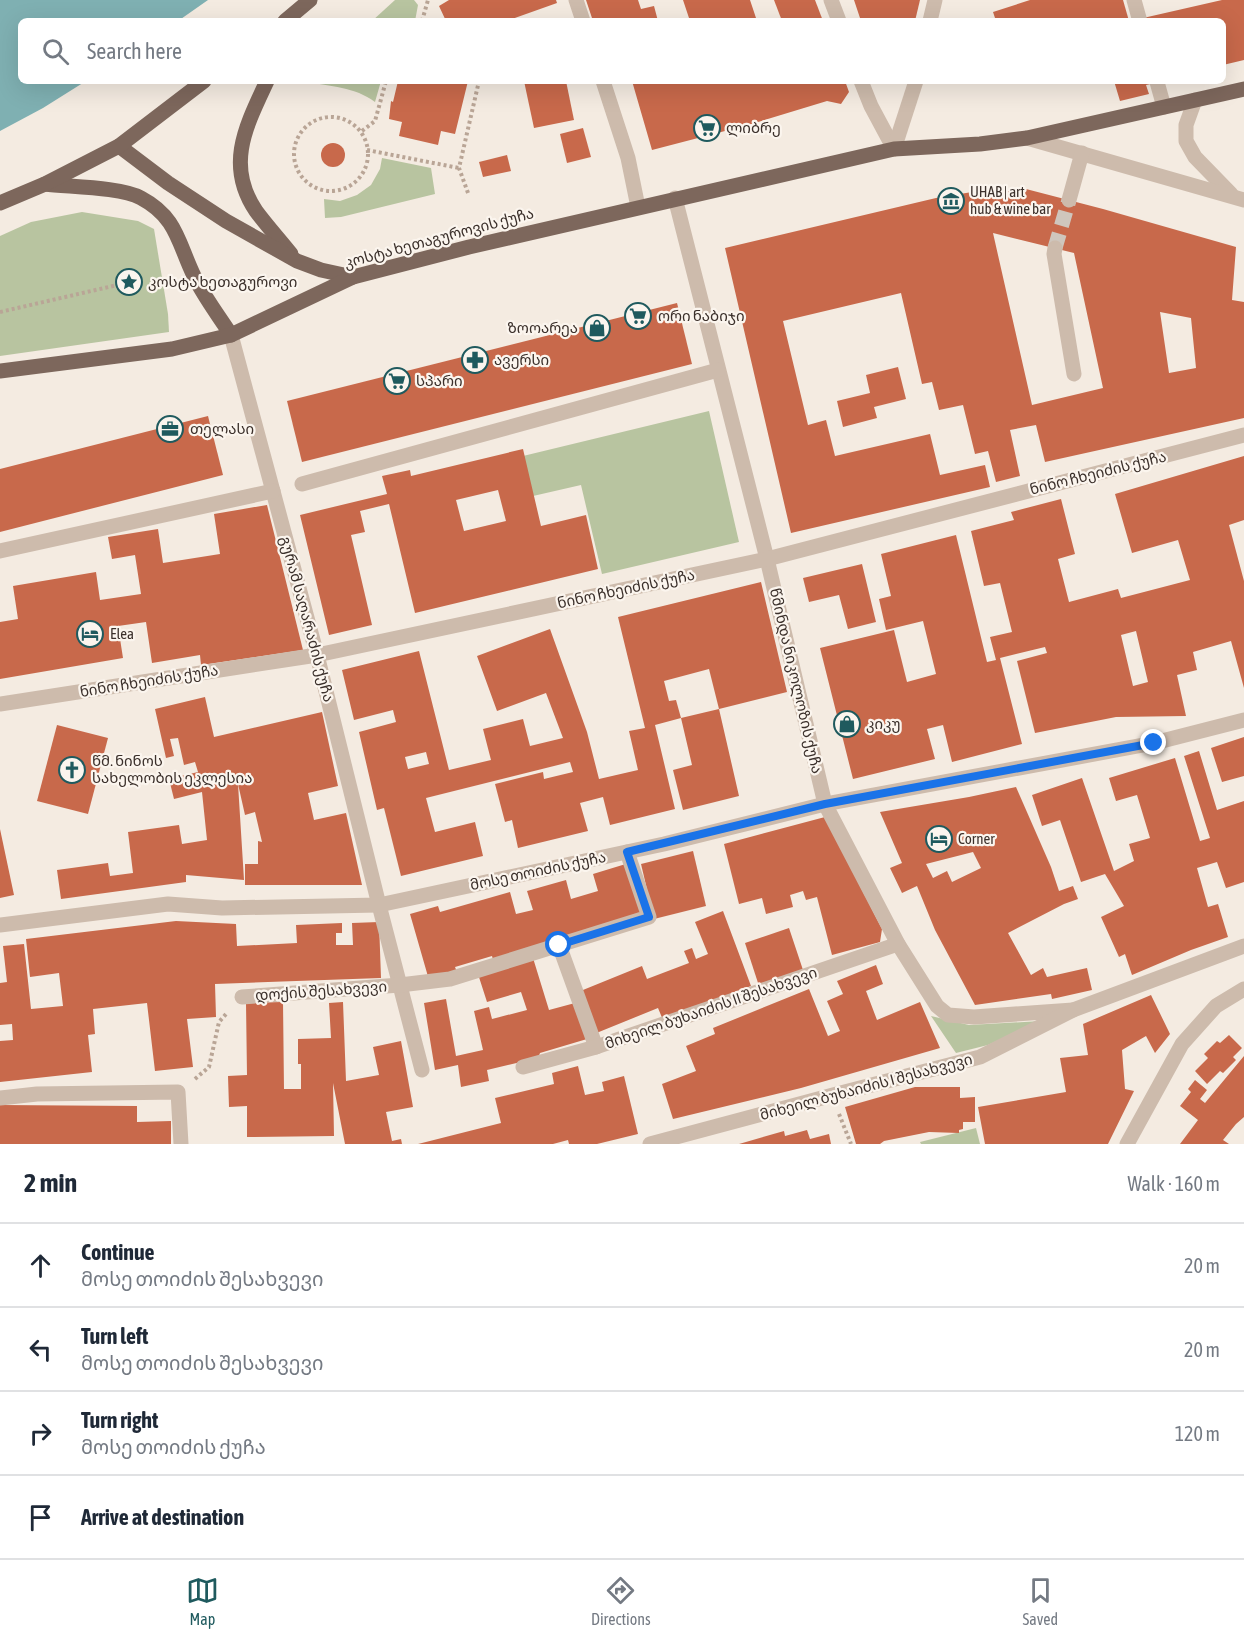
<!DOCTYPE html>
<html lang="en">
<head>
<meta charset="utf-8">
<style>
	body { margin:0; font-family:"Asap Condensed","Noto Sans Georgian",sans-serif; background:#f2f2f3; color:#1f2937 }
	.stop { position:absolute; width:18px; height:18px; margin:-14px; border:4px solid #1a73e8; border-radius:50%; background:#fff }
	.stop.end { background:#1a73e8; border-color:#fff; box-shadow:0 2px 6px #0008 }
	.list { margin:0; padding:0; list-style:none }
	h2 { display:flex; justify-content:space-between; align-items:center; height:78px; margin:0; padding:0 24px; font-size:26px }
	h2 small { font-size:20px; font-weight:400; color:#747a83 }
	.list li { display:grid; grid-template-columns:39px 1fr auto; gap:18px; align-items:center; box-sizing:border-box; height:84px; padding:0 24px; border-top:2px solid #e0e1e3 }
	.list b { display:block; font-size:22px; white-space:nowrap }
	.list p { margin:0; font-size:20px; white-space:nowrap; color:#747a83 }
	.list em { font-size:20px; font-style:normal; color:#747a83 }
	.icon { flex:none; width:33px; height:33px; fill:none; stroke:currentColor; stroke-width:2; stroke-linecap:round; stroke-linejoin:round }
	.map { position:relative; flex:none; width:1244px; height:1144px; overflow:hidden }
	.search { position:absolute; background:#fff; box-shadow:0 6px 24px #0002; left:18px; right:18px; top:18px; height:66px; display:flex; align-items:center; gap:15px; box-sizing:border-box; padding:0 21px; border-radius:9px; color:#747a83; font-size:22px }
	.sheet { height:414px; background:#fff }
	nav { display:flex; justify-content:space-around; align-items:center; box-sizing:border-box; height:84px; border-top:2px solid #e0e1e3; background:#fff; font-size:16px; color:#747a83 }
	nav a { display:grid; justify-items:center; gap:3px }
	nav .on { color:#1f5a5e }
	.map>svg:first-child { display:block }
	.green { fill:#b8c4a0 }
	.water { fill:#7fb0b2 }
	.building { fill:#c8694b; fill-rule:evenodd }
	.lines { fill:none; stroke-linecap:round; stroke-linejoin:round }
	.minor-tunnel { stroke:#cfc6bd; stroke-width:15; stroke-dasharray:15 8; stroke-linecap:butt }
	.path { stroke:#b9a596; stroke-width:4; stroke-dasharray:3 3; stroke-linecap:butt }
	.minor { stroke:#cdbbac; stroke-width:15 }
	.major { stroke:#7d675c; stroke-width:15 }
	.route { stroke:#1a73e8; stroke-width:8 }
	.labels { text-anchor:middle; stroke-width:4.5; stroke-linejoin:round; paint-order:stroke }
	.poi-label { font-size:15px; fill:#3b302b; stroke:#fbf5ee; text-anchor:start }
	.street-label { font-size:15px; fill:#3b302b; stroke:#fbf5ee }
</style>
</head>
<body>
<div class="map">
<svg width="1244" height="1144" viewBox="0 0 1244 1144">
	<rect width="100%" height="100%" fill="#f4ebe1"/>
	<g class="green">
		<polygon points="395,0 414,0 418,5 415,21 372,21"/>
		<path d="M307,81H381L375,102C355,87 330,86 306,82Z"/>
		<polygon points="382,158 431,168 435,194 341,217 325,218 324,199 340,201 357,195 371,185 380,169"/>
		<polygon points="82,212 138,221 154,229 168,314 169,332 0,356 0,236 31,222"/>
		<polygon points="709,411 739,542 602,574 581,485 533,496 523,456"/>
		<polygon points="931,1016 969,1025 1041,1021 988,1045 956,1053"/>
		<polygon points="976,1128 980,1144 921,1144 920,1142"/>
	</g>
	<polygon class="water" points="0,0 208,0 178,21 21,21 21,81 86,81 43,108 0,131"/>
	<g class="building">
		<polygon points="449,0 556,0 557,3 512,19 513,21 446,21 439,6"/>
		<polygon points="586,0 638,0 641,9 654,6 658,21 593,21"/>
		<polygon points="683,0 750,0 757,21 690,21"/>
		<polygon points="774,0 815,0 823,21 782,21"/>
		<polygon points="854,0 920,0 915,21 861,21"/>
		<polygon points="1030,0 1123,0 1129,21 996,21 993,12"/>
		<polygon points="1222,0 1244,0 1244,60 1223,65 1223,21 1130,21"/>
		<polygon points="398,81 468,81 455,134 441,131 438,145 399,136 402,122 389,119 391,101 393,102"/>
		<polygon points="524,81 566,81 574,120 534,128"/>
		<polygon points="632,81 845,81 849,92 841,104 827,101 748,125 652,150"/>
		<polygon points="1114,81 1159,81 1159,82 1146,85 1149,94 1120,101"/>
		<polygon points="583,128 591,157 567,163 560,134"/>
		<circle cx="333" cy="155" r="12"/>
		<polygon points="507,155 511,171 483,177 479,162"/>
		<path d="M1026,189L1103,209L1236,247L1232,300L1244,302V418L1045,462L1036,425L1010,430L1020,476L996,482L988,451L975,454L963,405L939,410L932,382L922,384L901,293L783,321L808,425L826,420L835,456L930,434L940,475L985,465L990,487L791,533L725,248L936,198L984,190ZM993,233L1074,253L1103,388L1032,405ZM1160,312L1191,318L1196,368L1169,373Z"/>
		<polygon points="677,303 692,364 302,462 287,401"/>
		<polygon points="898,367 906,399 874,407 877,418 843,427 837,401 870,393 866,375"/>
		<polygon points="208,416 223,475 0,532 0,469"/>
		<path d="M523,449L541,526L586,515L598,569L415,613L389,504L360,511L365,532L351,535L372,625L329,635L300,515L387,494L382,476L410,470L411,476ZM498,490L506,521L464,531L456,500Z"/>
		<path d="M1244,456V520L1229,525L1244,581V688L1231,641L1193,652L1197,670L1177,675L1186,716L1116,717L1035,733L1017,661L1047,653L1045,647L1000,658L1022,744L952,762L943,725L927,729L935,759L853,779L820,648L894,630L907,682L936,674L923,621L886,630L879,599L891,596L881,554L956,535L987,662L996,660L990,637L1012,632L1000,583L984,586L971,531L1014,520L1011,512L1061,499L1075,554L1058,559L1069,602L1118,589L1121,598L1190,580L1178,540L1132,553L1115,494ZM1136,631L1148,682L1133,686L1121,635Z"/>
		<polygon points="267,505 303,650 201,665 200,655 152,663 146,622 118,626 123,658 0,679 0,622 18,619 13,586 96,572 100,600 141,594 135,555 112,559 108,537 158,529 163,563 220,554 214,514"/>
		<polygon points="862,564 876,622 848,629 839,595 809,602 803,578"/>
		<path d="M761,582L787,692L719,709L709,669L664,681L669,701L676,700L681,718L655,725L675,809L610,825L603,797L580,803L588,831L518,848L512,820L505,822L495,784L543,772L544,779L573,772L570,762L426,798L435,832L475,822L483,856L401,876L384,808L377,810L359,732L396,722L393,710L354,720L342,670L419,651L449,770L491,760L483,729L523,719L530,746L563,738L546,693L497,711L477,656L550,629L587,732L599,779L638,770L629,731L645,728L618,617ZM426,752L429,764L408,769L405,757Z"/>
		<polygon points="205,697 214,737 322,712 338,786 308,793 314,820 346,813 362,885 245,885 245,864 258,864 258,841 262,842 255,812 245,815 238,784 244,880 186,875 186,882 61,899 57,870 108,863 110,876 133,873 128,832 179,825 182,844 207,840 202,792 174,799 169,779 198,772 195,762 184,765 178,738 170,739 174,756 166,758 155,709"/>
		<polygon points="719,709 739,796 683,810 673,770 692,765 681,718"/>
		<polygon points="57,725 108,738 88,814 37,801"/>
		<polygon points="1244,737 1244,776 1222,782 1211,748"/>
		<polygon points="1199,751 1217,810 1244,801 1244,882 1226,888 1217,862 1197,868 1208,907 1218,904 1228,937 1191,950 1132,975 1125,954 1119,957 1101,917 1124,906 1105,874 1081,882 1060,820 1042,826 1032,795 1082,778 1114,871 1134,861 1129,844 1150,838 1137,795 1116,801 1109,778 1175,758 1200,841 1210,838 1184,756"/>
		<path d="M1016,787L1051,867L1059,891L1073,886L1078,899L1064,904L1008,933L1031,975L1043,968L1047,977L1087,968L1092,990L1052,999L1051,994L975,1005L935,930L917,886L902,893L890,868L902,863L880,812L969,797ZM973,852L981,868L952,882L947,871L933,878L926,864Z"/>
		<polygon points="825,817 882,929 880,942 832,955 817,897 806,900 803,891 790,895 793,907 766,914 762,898 739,904 724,844"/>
		<polygon points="0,829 14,895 0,898"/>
		<polygon points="693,851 706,906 654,919 641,864"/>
		<polygon points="629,863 643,914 494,963 492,956 455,967 457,972 429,980 410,914 438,906 440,912 510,892 516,914 533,910 527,891 566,880 571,899 598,891 593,874"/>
		<polygon points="723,911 751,986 663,1020 658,1008 594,1034 578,992 642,966 647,979 689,963 684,951 692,948 696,959 708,954 695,922"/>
		<polygon points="176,921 236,924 237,946 297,943 296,925 342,923 342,933 336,933 336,945 353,945 352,923 379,922 381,978 215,984 216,1017 187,1019 193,1067 155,1071 147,1003 93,1009 95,1034 88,1035 92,1072 0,1082 0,1041 13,1040 12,1024 0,1025 0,983 7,982 3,946 24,944 31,1009 63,1006 59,973 30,977 26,939"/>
		<polygon points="789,928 803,970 759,986 745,943"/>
		<polygon points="533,958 549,1010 575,1003 587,1039 540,1053 538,1058 487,1070 489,1081 461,1087 458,1065 435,1070 424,1003 446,999 456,1056 483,1050 474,1011 489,1007 492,1019 527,1010 521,992 487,1002 478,974"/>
		<polygon points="876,965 883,984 866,991 877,1020 920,1002 940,1048 801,1088 673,1119 662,1084 696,1071 686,1046 715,1034 713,1028 809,989 828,1036 840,1031 827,1001 843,994 837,981"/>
		<polygon points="1151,995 1170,1034 1155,1053 1146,1036 1122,1050 1125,1089 1134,1091 1108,1144 985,1144 978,1107 1066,1092 1060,1058 1088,1055 1083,1024"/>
		<polygon points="283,1002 284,1089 301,1089 301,1064 298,1064 298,1039 331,1038 329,1003 343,1002 346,1081 379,1075 373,1047 401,1041 413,1107 386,1112 392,1141 401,1139 402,1144 345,1144 333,1083 334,1136 247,1137 247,1106 229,1107 228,1076 247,1075 246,1003"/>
		<polygon points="1229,1035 1242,1048 1233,1057 1236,1060 1223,1073 1220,1071 1207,1084 1195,1071 1208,1058 1204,1054 1217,1041 1220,1043"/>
		<polygon points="1244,1056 1244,1117 1236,1124 1223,1140 1229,1144 1180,1144 1198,1120 1180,1106 1191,1092 1188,1089 1195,1080 1207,1090 1200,1099 1205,1103"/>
		<polygon points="578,1066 585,1095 604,1091 602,1082 624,1076 638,1134 597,1144 569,1144 568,1140 553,1144 418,1144 501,1123 495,1098 554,1084 552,1073"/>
		<polygon points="915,1087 960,1087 960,1098 975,1097 975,1122 963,1122 963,1129 959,1130 959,1133 929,1132 884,1141 880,1144 856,1144 845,1107"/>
		<polygon points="0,1105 137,1106 137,1122 171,1121 171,1144 0,1144"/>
		<polygon points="807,1130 810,1139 829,1134 831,1144 739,1144 784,1131 785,1136"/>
	</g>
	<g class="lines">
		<polyline class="minor-tunnel" points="1055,248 1069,200"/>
		<g class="path">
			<polyline points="422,21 428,0"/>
			<circle cx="331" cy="154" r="37"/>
			<polyline points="362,131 375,121 386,81"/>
			<polyline points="367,150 459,168"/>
			<polyline points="468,193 459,168 479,81"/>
			<polyline points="0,312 126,283"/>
			<polyline points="195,1079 209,1067 219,1022 227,1013"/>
			<polyline points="839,1114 851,1144"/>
		</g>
		<g class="minor">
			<polyline points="576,0 583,21"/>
			<polyline points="831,0 839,21"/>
			<polyline points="1134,0 1139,18"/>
			<polyline points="930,21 935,0"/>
			<polyline points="603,81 628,158 638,207"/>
			<polyline points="861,81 871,106 894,149"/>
			<polyline points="1157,82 1164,107"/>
			<polyline points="1195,100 1186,125 1186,141 1195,157 1231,194"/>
			<polyline points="1027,138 1244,200"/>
			<polyline points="894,149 916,81"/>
			<polyline points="675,198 767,559 825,804 898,944 937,1006 948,1015 974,1017 1073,1010"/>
			<polyline points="1069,200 1082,153"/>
			<polyline points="1055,248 1054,254 1074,374"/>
			<polyline points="231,335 317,655 379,905 422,1070"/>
			<polyline points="302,484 718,370"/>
			<polyline points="0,551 273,491"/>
			<polyline points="0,704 317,655 767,559 1244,435"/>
			<polyline points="0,925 168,904 222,908 379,905 664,844 825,804 1154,743 1244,720"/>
			<polyline points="559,945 596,1047"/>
			<polyline points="242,997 400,985 450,979 649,917 627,852"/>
			<polyline points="523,1067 596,1047 898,944"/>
			<polyline points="0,1098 37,1094 178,1092 181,1144"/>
			<polyline points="650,1144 833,1095 980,1057 1073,1010 1244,946"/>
			<polyline points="1127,1144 1182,1044 1216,1006 1244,989"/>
		</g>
		<g class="major">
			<polyline points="285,21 310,0"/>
			<path d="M267,81C246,126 225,165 256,211C267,226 280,240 291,254"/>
			<polyline points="119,146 168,183 226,221 297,261 321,270 353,277"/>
			<path d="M45,184C69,187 121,187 141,198C177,217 178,243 194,276C204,297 219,316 231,335"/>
			<polyline points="0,203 45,184 119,146 204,81"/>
			<polyline points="0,371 172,349 231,335 353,277 469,247 894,149 980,144 1027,138 1244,89"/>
		</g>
	</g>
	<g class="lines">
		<polyline class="route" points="559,945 649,917 627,852 825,804 1154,743"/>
	</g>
	<defs>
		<symbol id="supermarket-ring" viewBox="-11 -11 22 22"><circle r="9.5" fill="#fbf5ee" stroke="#1f5a5e" stroke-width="1.5"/><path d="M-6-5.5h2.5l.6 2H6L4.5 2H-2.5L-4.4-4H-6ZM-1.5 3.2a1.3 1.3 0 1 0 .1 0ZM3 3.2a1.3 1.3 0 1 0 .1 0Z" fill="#1f5a5e"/></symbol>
		<symbol id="museum-ring" viewBox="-11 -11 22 22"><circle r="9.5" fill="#fbf5ee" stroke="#1f5a5e" stroke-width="1.5"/><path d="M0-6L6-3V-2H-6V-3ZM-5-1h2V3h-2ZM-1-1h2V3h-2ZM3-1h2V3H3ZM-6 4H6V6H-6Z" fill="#1f5a5e"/></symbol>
		<symbol id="sight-ring" viewBox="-11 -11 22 22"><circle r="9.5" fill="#fbf5ee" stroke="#1f5a5e" stroke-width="1.5"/><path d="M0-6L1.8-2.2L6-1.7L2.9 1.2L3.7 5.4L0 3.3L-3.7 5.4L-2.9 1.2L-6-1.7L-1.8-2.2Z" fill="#1f5a5e"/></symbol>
		<symbol id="shop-ring" viewBox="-11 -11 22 22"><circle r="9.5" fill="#fbf5ee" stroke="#1f5a5e" stroke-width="1.5"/><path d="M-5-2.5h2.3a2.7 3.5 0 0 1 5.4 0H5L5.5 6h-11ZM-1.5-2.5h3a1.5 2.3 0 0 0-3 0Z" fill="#1f5a5e"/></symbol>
		<symbol id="pharmacy-ring" viewBox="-11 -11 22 22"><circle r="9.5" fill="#fbf5ee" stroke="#1f5a5e" stroke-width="1.5"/><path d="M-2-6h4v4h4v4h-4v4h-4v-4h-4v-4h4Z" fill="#1f5a5e"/></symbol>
		<symbol id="office-ring" viewBox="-11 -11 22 22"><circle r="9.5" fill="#fbf5ee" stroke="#1f5a5e" stroke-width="1.5"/><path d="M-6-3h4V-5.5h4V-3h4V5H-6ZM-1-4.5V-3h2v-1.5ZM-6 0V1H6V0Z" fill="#1f5a5e"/></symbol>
		<symbol id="hotel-ring" viewBox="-11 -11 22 22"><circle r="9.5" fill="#fbf5ee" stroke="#1f5a5e" stroke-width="1.5"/><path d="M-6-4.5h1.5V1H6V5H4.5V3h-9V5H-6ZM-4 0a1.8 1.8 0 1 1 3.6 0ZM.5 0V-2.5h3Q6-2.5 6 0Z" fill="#1f5a5e"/></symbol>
		<symbol id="church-ring" viewBox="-11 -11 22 22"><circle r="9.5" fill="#fbf5ee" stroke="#1f5a5e" stroke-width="1.5"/><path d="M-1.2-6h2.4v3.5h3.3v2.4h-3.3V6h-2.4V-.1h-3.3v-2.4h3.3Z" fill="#1f5a5e"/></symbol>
	</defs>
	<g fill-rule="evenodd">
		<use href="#supermarket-ring" x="692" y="113" width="30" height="30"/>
		<use href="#museum-ring" x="936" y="186" width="30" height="30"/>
		<use href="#sight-ring" x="114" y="267" width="30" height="30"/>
		<use href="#supermarket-ring" x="623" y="301" width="30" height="30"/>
		<use href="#shop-ring" x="582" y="313" width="30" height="30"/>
		<use href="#pharmacy-ring" x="460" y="345" width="30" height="30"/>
		<use href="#supermarket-ring" x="382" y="366" width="30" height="30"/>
		<use href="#office-ring" x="155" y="414" width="30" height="30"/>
		<use href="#hotel-ring" x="75" y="619" width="30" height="30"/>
		<use href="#shop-ring" x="832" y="709" width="30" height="30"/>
		<use href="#church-ring" x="57" y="755" width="30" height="30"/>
		<use href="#hotel-ring" x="924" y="824" width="30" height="30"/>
	</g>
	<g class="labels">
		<g class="poi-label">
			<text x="726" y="133">ლიბრე</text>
			<text x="970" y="197">UHAB | art<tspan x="970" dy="17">hub &amp; wine bar</tspan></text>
			<text x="148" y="287">კოსტა ხეთაგუროვი</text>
			<text x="658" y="321">ორი ნაბიჯი</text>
			<text x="578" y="333" text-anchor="end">ზოოარეა</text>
			<text x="494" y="365">ავერსი</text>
			<text x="416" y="386">სპარი</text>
			<text x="190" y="434">თელასი</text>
			<text x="110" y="639">Elea</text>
			<text x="866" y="729">კიკუ</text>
			<text x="92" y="766">წმ. ნინოს<tspan x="92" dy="17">სახელობის ეკლესია</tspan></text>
			<text x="958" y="844">Corner</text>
		</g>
		<g class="street-label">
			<text transform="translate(439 238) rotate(-15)" y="5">კოსტა ხეთაგუროვის ქუჩა</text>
			<text transform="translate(1098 473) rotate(-14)" y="5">ნინო ჩხეიძის ქუჩა</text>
			<text transform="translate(626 589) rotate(-12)" y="5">ნინო ჩხეიძის ქუჩა</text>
			<text transform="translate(307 619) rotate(75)" y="5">გურამ საღარაძის ქუჩა</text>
			<text transform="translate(149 681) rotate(-9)" y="5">ნინო ჩხეიძის ქუჩა</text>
			<text transform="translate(796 681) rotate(77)" y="5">წმინდა ნიკოლოზის ქუჩა</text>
			<text transform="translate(538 871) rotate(-12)" y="5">მოსე თოიძის ქუჩა</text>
			<text transform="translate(321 991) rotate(-4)" y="5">დოქის შესახვევი</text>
			<text transform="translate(711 1008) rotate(-19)" y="5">მიხეილ ბუხაიძის II შესახვევი</text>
			<text transform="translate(866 1087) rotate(-15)" y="5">მიხეილ ბუხაიძის I შესახვევი</text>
		</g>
	</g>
</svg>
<div class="stop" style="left:559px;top:945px"></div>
<div class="stop end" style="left:1154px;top:743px"></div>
<div class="search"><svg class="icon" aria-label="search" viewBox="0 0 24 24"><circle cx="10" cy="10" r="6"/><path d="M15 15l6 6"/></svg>Search here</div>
</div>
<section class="sheet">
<h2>2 min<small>Walk · 160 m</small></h2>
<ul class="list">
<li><svg class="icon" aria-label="ahead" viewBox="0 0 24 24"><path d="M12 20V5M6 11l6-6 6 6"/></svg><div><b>Continue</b><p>მოსე თოიძის შესახვევი</p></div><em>20 m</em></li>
<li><svg class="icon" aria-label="left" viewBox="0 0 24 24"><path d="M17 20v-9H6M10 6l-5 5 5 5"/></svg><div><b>Turn left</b><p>მოსე თოიძის შესახვევი</p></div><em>20 m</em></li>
<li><svg class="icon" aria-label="right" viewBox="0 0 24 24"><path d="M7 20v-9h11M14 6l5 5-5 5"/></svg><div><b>Turn right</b><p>მოსე თოიძის ქუჩა</p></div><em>120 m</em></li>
<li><svg class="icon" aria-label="arrive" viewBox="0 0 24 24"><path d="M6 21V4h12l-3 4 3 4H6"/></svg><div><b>Arrive at destination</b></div></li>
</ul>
</section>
<nav>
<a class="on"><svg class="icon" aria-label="map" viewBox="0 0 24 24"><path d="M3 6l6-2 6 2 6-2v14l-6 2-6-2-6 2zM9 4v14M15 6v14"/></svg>Map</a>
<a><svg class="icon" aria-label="directions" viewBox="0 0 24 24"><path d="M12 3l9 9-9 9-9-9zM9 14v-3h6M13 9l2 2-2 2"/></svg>Directions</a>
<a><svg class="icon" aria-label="saved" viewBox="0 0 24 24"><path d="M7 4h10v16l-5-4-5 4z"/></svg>Saved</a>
</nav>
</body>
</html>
